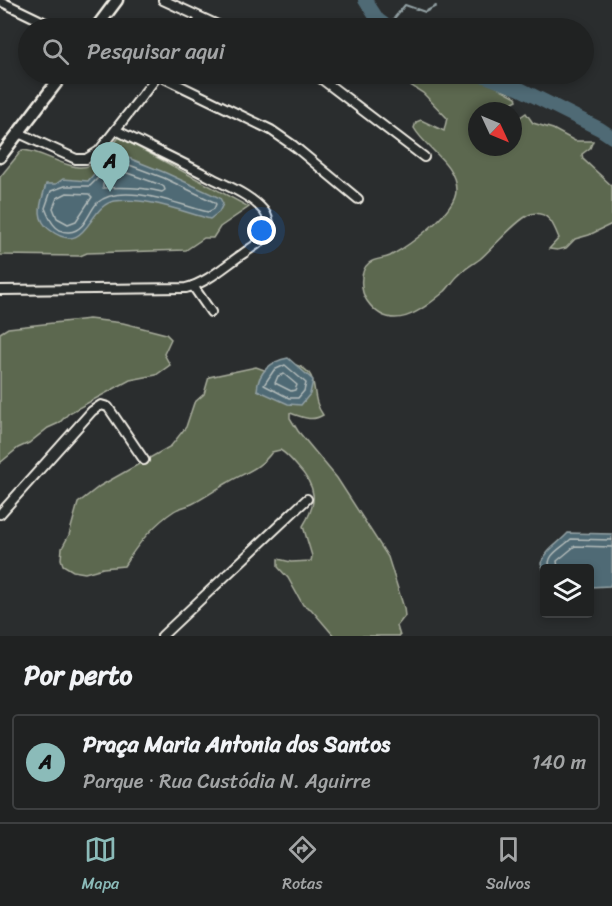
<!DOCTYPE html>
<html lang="pt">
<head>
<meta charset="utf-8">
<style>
	body { margin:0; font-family:Sriracha,sans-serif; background:#2d2f2f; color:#f1f3f6 }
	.controls { position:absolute; right:18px; bottom:18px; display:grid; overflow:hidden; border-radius:6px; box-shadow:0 3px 9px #0003 }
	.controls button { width:54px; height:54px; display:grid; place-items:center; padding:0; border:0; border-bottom:2px solid #3d3f40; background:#202222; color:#f1f3f6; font:30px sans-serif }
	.compass { position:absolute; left:468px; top:102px; width:54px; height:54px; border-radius:50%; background:#202222; box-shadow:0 3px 9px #0003; rotate:134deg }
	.you { position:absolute; left:262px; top:231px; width:21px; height:21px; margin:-15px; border:4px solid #fff; border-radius:50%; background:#1a73e8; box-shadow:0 0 0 9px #1a73e833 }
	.badge { display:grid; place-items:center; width:39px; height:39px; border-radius:50%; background:#8bbbb9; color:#111; font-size:20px; font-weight:700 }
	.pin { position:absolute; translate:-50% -50px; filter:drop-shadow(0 2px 3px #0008) }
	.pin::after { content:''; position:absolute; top:32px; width:21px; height:18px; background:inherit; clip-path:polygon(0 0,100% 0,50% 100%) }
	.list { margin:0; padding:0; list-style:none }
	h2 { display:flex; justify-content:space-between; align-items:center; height:78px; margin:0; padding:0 24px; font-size:26px }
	h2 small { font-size:20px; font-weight:400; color:#a2a4a5 }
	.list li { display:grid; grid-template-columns:39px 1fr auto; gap:18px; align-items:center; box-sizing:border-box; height:96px; margin:0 12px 12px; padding:0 12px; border:2px solid #3d3f40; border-radius:6px }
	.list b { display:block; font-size:22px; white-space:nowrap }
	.list p { margin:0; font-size:20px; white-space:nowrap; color:#a2a4a5 }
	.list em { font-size:20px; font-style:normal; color:#a2a4a5 }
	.icon { flex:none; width:33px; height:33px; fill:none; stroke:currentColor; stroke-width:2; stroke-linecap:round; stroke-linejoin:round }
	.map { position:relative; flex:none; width:612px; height:636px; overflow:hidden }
	.search { position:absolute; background:#202222; box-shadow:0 3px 9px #0003; left:18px; right:18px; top:18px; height:66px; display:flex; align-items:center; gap:15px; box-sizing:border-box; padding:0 21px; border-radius:33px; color:#a2a4a5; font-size:22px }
	.sheet { height:186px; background:#202222 }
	nav { display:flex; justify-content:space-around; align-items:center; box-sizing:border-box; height:84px; border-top:2px solid #3d3f40; background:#202222; font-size:16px; color:#a2a4a5 }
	nav a { display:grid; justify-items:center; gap:3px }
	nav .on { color:#8bbbb9 }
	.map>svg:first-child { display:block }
	.green { fill:#5b6850; stroke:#a8ac9c; stroke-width:1.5 }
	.water { fill:#506a75; stroke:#92a0a3; stroke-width:1.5 }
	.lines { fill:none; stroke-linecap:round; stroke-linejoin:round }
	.shore { stroke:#b2bbba; stroke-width:1.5 }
	.stream { stroke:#92a0a3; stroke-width:2 }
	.river { stroke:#506a75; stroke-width:14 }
	.minor-casing { stroke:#f4f1e8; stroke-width:12 }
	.tertiary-casing { stroke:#f4f1e8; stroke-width:15 }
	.minor { stroke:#2a2d2e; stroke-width:8 }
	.tertiary { stroke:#2a2d2e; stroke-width:10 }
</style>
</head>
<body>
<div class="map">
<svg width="612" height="636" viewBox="0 0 612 636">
	<rect width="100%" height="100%" fill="#2a2d2e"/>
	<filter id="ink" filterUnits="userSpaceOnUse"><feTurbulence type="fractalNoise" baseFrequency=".0167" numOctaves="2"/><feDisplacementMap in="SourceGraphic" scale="12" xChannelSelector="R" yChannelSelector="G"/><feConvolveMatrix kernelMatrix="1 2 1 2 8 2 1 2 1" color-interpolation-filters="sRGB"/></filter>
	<g filter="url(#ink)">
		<g class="green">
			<path d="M401,74H464L490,83L516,97L517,100L509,104L505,111H477V147H513V122L526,113L533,123L553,129L575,141H593L590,148L582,154L583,159L612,186V224L589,235L575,239L566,248L557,250L549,249L559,238C555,229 551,216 540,214C537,213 534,213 531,214C518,218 492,249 480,259C473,264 465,268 459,275C453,280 450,287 444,292C421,311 391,335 367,301C360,291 359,271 369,263C375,258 384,259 390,256C408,246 457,212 456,190C456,163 426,149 414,128L416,122L421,120L444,131L447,118L423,93L404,81Z"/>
			<path d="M119,137L249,207L220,227L213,238H204L186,250L87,253L80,256L0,255V177L22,150C49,151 75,180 100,160C107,154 113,145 119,137Z"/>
			<polygon points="89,319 123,323 166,334 171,339 164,354 170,365 156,375 130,380 69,413 59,423 48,428 29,443 18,448 0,463 0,333 8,328"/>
			<path d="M284,362C327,369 306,392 323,415C312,422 302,417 290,413V418L298,431L337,478L388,557L404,608L405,616L397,626L400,636H334L311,609L303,605L288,578L278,567V559L291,562L311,561L312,556L303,526C318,502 317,487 297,466C292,460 287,454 280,450L272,452C261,468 244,473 227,483C215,490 204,498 192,504C186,507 180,507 174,511C154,524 137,545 124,566L103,568L85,573L73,571L63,565L61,559L62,548L69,535L78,503L100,486L171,446L186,427L194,403L204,394L209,377L256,367L267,371Z"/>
		</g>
		<g class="water">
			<path d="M116,153L166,173L220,198L223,204L219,212L210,219C180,211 147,197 115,201C88,204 88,258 50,230C33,217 42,201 46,184H56L63,179L88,181L109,156Z"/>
			<path d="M288,358L313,380L310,394L301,405L288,404L257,390C258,372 271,361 288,358Z"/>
			<path d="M568,533L612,534V579L610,586L590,587V568H544V571L541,563C546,550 559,543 568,533Z"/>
		</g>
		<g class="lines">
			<g class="shore">
				<path d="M116,160L164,178L214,202L216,204L214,209L208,212C180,205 121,181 97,203C88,213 85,231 69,232C55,233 49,218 45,208L51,191L65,186H90Z"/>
				<path d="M116,169L161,185L164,187L165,190L162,192C142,187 123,187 103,188V184Z"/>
				<polygon points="67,193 89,194 92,197 76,221 68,224 57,218 53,208 57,198"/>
				<polygon points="285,365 306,383 304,391 298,398 289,398 264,385 274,370"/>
				<polygon points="284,374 297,385 295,390 291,391 275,383 278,376"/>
				<path d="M550,568C545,555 562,548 571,539L612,540"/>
				<polyline points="558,568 557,561 575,546 612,547"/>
			</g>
			<polyline class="stream" points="387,27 405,5 425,12 436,6"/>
			<g class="river">
				<polyline points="365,0 378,20 389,28"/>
				<polyline points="479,74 520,89 600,129 612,137"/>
			</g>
			<defs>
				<g id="minor">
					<polyline points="163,0 224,28"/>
					<polyline points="0,1 56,28"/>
					<polyline points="193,28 201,18"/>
					<polyline points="315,74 424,157"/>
					<polyline points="158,75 271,130 294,146 358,199"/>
					<polyline points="19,133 76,159 86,159 99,151 159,74"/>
					<polyline points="193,286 211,312"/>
					<path d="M0,290L186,288C207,283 226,265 244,253C252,247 268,239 269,228C270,223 267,215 264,211C251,195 227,186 210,177C179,161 147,146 116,130"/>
					<polyline points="0,514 92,411 101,405 108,407 144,460"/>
					<polyline points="162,636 307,499"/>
				</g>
				<g id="tertiary">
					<polyline points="96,28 117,0"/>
					<polyline points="0,157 63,74"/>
				</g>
			</defs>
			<use href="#minor" class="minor-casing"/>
			<use href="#tertiary" class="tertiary-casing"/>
			<use href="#minor" class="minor"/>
			<use href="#tertiary" class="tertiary"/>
		</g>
	</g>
</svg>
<div class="controls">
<button><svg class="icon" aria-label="layers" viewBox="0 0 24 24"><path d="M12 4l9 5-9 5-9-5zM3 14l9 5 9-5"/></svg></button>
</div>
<svg class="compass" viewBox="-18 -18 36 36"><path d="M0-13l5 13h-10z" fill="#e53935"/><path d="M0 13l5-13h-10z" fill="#a2a4a5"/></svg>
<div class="you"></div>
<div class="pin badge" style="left:110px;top:192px">A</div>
<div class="search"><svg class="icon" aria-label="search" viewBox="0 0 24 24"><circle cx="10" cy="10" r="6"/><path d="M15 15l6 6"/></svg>Pesquisar aqui</div>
</div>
<section class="sheet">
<h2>Por perto<small></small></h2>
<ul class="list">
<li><span class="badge">A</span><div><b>Praça Maria Antonia dos Santos</b><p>Parque · Rua Custódia N. Aguirre</p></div><em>140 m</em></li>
</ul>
</section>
<nav>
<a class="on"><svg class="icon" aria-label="map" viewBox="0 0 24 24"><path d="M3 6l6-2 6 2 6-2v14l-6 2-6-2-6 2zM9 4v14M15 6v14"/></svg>Mapa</a>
<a><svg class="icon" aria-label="directions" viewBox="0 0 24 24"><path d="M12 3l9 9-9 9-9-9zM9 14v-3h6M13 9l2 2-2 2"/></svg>Rotas</a>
<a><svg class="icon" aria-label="saved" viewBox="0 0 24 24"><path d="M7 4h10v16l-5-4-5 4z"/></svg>Salvos</a>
</nav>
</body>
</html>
